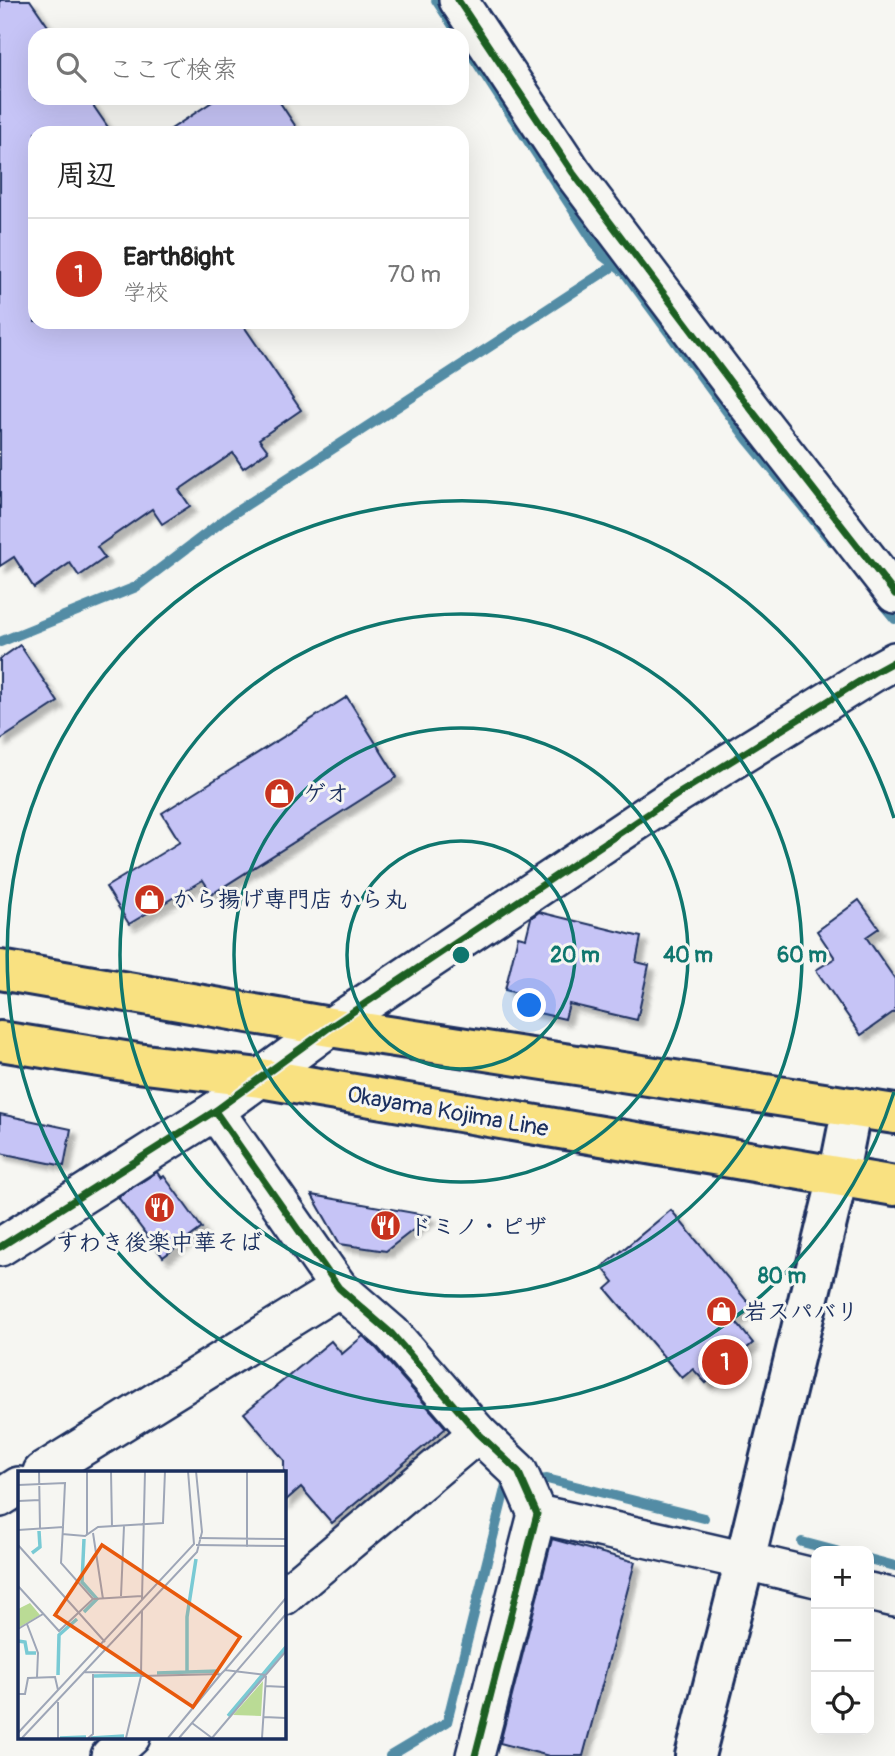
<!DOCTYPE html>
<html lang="ja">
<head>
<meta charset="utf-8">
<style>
	body { margin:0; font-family:Pangolin,"Klee One",sans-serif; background:#f6f6f6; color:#222 }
	.controls { position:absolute; right:21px; bottom:21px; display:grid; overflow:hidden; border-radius:14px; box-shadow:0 7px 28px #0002 }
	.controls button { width:63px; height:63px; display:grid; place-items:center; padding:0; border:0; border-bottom:2px solid #e0e0e0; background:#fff; color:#222; font:35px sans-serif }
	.you { position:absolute; left:530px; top:1006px; width:24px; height:24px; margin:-18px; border:5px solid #fff; border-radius:50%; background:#1a73e8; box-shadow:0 0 0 10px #1a73e833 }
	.badge { display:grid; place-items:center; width:46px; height:46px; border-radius:50%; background:#c8321e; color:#fff; font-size:23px; font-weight:700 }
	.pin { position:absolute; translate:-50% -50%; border:4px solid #fff; box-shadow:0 2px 7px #0006 }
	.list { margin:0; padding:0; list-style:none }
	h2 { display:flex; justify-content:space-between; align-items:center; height:91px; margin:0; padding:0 28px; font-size:30px }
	h2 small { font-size:23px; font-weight:400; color:#767676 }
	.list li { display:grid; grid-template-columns:46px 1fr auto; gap:21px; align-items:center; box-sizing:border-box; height:112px; padding:0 28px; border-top:2px solid #e0e0e0 }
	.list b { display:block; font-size:26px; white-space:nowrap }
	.list p { margin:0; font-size:23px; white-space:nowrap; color:#767676 }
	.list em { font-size:23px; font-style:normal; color:#767676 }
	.icon { flex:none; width:38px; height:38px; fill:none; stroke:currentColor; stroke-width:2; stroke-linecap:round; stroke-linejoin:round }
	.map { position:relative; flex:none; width:895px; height:1756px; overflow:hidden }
	.search { position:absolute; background:#fff; box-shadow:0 7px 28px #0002; left:28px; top:28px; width:441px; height:77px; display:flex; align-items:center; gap:18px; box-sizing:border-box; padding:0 24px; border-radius:21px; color:#767676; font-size:26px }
	.panel { position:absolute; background:#fff; box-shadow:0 7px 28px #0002; left:28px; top:126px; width:441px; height:203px; border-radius:21px }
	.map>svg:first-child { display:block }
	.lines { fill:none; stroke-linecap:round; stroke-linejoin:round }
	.stream { stroke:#538ca5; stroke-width:10 }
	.building { fill:#c6c4f6; stroke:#1b2f5e; stroke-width:2; filter:url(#shadow) }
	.street-casing { stroke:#1b2f5e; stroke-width:42 }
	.secondary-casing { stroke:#1b2f5e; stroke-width:44 }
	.primary-casing { stroke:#1b2f5e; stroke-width:44 }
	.street { stroke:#f6f6f2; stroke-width:37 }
	.secondary { stroke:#f6f6f2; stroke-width:38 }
	.primary { stroke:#f9e181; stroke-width:38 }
	.cycleway-casing { stroke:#f6f6f2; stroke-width:11 }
	.cycleway { stroke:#1b5e20; stroke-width:7 }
	.ring { fill:none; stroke:#0f766e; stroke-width:3.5 }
	.labels { text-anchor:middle; stroke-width:6; stroke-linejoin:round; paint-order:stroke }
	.poi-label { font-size:23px; font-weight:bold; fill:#1b2f5e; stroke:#f6f6f2; text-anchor:start }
	.street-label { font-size:23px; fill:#1b2f5e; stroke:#f6f6f2 }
	.inset-river { fill:none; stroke:#79cad4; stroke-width:3.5 }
	.inset-road { fill:none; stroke:#9ea6b7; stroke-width:2 }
	.view { fill:#e8590c; fill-opacity:0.15; stroke:#e8590c; stroke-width:3.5 }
	.inset-edge { fill:none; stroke:#1b2f5e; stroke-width:3.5 }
	.centre { fill:#0f766e; stroke:#f6f6f2; stroke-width:3.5 }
	.ring-label { font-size:21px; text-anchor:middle; font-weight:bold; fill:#0f766e; stroke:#f6f6f2; stroke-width:6; stroke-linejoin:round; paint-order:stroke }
</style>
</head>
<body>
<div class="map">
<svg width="895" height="1756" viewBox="0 0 895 1756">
	<defs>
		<filter id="shadow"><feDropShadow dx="6" dy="6" stdDeviation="2" flood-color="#0004"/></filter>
	</defs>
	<rect width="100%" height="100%" fill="#f6f6f2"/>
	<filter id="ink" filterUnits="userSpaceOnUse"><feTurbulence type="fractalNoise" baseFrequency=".0143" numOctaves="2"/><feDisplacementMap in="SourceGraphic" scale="14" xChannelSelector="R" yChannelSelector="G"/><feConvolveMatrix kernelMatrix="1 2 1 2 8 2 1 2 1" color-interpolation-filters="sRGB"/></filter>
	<g filter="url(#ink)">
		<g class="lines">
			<g class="stream">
				<polyline points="436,0 459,35"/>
				<polyline points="462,40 603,256 625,273 747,439 831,541"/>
				<polyline points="881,602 895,619"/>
				<polyline points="0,642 136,587 228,517 615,265"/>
				<polyline points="802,1542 836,1551"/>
				<polyline points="869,1559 895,1566"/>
				<polyline points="390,1756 447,1722 506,1485 547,1479 704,1518"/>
			</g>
		</g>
		<g class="building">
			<polygon points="0,0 30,0 54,35 35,35 35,98 88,98 112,133 35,133 35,322 241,322 301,410 259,439 268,451 243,468 233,453 179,490 190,506 162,524 152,509 97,547 105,558 79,576 70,563 34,588 14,557 0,566"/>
			<polygon points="218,98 277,98 300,133 165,133"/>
			<polygon points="20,645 58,702 0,740 0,659"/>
			<polygon points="347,697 397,777 212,894 203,880 129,924 106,887 180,842 162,813"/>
			<polygon points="859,900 879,928 866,937 895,979 895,1011 861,1035 816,970 835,958 817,931"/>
			<polygon points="539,912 641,937 636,962 649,965 637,1020 569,1004 565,1019 530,1011 533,997 505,990 518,936 526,938 531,918"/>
			<polygon points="0,1114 71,1129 64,1166 0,1153"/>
			<polygon points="157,1172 161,1178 164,1176 202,1228 163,1257 118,1197"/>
			<polygon points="312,1195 431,1216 386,1251 340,1244"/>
			<polygon points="671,1210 752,1307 735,1321 753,1343 706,1383 693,1369 682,1378 606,1289 614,1282 602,1267"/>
			<polygon points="363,1336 377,1349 446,1428 332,1523 301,1487 284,1502 284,1460 244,1413 331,1341 342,1354"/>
			<polygon points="552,1539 635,1562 583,1756 549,1756 500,1743"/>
		</g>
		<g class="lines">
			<defs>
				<g id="street">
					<polyline points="458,0 573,173 750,408 895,594"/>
					<polyline points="215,1111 339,1288 392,1334 478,1433 518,1471 537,1514 475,1756"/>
					<polyline points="0,1247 215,1111 330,1027 678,794 873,673 895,661"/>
					<polyline points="42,1472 339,1288"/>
					<polyline points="0,1498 19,1486"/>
					<path d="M537,1514C630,1535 724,1555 816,1578"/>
					<polyline points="869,1592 895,1598"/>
					<polyline points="284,1596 478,1433"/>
					<polyline points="110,1756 131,1737"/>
				</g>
				<polyline id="secondary" points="695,1756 745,1560 838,1177 852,1107"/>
				<g id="primary">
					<polyline points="0,970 330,1027 895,1114"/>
					<polyline points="0,1041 137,1063 260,1078 895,1186"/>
				</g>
			</defs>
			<use href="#street" class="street-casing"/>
			<use href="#secondary" class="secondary-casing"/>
			<use href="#primary" class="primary-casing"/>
			<use href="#street" class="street"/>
			<use href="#secondary" class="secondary"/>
			<use href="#primary" class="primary"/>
			<defs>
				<g id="cycleway">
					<polyline points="458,0 573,173 750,408 895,594"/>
					<polyline points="215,1111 339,1288 392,1334 478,1433 518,1471 537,1514 475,1756"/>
					<polyline points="0,1247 215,1111 330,1027 678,794 873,673 895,661"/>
				</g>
			</defs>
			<use href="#cycleway" class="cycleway-casing"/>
			<use href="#cycleway" class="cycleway"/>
		</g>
	</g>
	<g class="ring">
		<circle cx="461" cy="955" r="114"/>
		<circle cx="461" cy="955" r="227"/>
		<circle cx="461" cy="955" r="341"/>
		<path d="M894 1092A454 454 0 1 1 894 818"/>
	</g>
	<defs>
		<symbol id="shop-disc" viewBox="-11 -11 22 22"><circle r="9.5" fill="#c8321e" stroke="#f6f6f2"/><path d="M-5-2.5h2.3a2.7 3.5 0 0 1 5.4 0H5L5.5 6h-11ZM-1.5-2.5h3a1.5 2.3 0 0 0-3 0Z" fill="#fff"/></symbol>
		<symbol id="restaurant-disc" viewBox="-11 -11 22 22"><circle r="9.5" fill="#c8321e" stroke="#f6f6f2"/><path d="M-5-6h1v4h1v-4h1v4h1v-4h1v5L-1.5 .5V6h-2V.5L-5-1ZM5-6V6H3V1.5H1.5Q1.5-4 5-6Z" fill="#fff"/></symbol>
	</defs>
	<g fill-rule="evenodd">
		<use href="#shop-disc" x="262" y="776" width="35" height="35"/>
		<use href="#shop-disc" x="132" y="882" width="35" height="35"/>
		<use href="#restaurant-disc" x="142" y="1190" width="35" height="35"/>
		<use href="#restaurant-disc" x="368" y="1208" width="35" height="35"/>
		<use href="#shop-disc" x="704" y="1294" width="35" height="35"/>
	</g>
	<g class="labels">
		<g class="poi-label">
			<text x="303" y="801">ゲオ</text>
			<text x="172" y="907">から揚げ専門店 から丸</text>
			<text x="409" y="1234">ドミノ・ピザ</text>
			<text x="159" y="1250" text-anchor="middle">すわき後楽中華そば</text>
			<text x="744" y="1319">岩スパバリ</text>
		</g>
		<g class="street-label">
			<text transform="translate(448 1111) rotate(10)" y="8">Okayama Kojima Line</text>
		</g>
	</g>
	<g transform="translate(18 1471)">
		<rect width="268" height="268" fill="#f6f6f2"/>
		<path d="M12,132L22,144L0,157V138ZM245,210L243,245L215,244Z" fill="#badb95"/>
		<path class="inset-river" d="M66,68L64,111L79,128L66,141M14,82L22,76L21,60M0,170L7,171L9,182H18M169,200V146L178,88M139,202L201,200M40,204L41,164L59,148M76,205L123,204M210,245L268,176M42,267L68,266M73,267L106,265"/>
		<path class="inset-road" d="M21,0L22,57M69,0V64M93,0L94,56M229,0V76M0,14L47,12L45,55M0,30L22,29M0,59L45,56L43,92L75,128L124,125M75,62L85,128M44,63L67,65L80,56L145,52L147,0M181,67L268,68M0,74L87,171M178,74L268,75M0,115L41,160L75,128M103,125L106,55M124,128L127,0M9,153L20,182L19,206M0,158L25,143M207,199L268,127M66,201L123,202M123,205L203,203L207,199L248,204M247,215L268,216M0,223H7L10,207L37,206L40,219M40,231V267M246,246L268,247M174,252L194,267M0,262L176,73L170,0M4,267L179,81L184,61L178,0M70,267L75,263V203M108,267L123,205L124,140M150,267L203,203M161,267L268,143M194,267L268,180M244,267L248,205"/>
		<path class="view" d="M84,74L222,166L175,236L37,144Z"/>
		<rect width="268" height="268" class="inset-edge"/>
	</g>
	<circle cx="461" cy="955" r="10" class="centre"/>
	<g class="ring-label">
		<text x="575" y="962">20 m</text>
		<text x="688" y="962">40 m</text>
		<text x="802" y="962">60 m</text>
		<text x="782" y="1283">80 m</text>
	</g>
</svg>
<div class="controls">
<button>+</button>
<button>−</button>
<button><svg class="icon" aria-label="locate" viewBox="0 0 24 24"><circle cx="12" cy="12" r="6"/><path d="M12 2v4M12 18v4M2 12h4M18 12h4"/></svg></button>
</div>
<div class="you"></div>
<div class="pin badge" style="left:725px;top:1362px">1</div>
<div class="search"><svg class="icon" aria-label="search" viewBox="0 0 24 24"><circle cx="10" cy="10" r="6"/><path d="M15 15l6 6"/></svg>ここで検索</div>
<section class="panel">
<h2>周辺<small></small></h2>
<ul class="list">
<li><span class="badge">1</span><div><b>Earth8ight</b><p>学校</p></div><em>70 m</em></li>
</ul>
</section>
</div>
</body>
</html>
